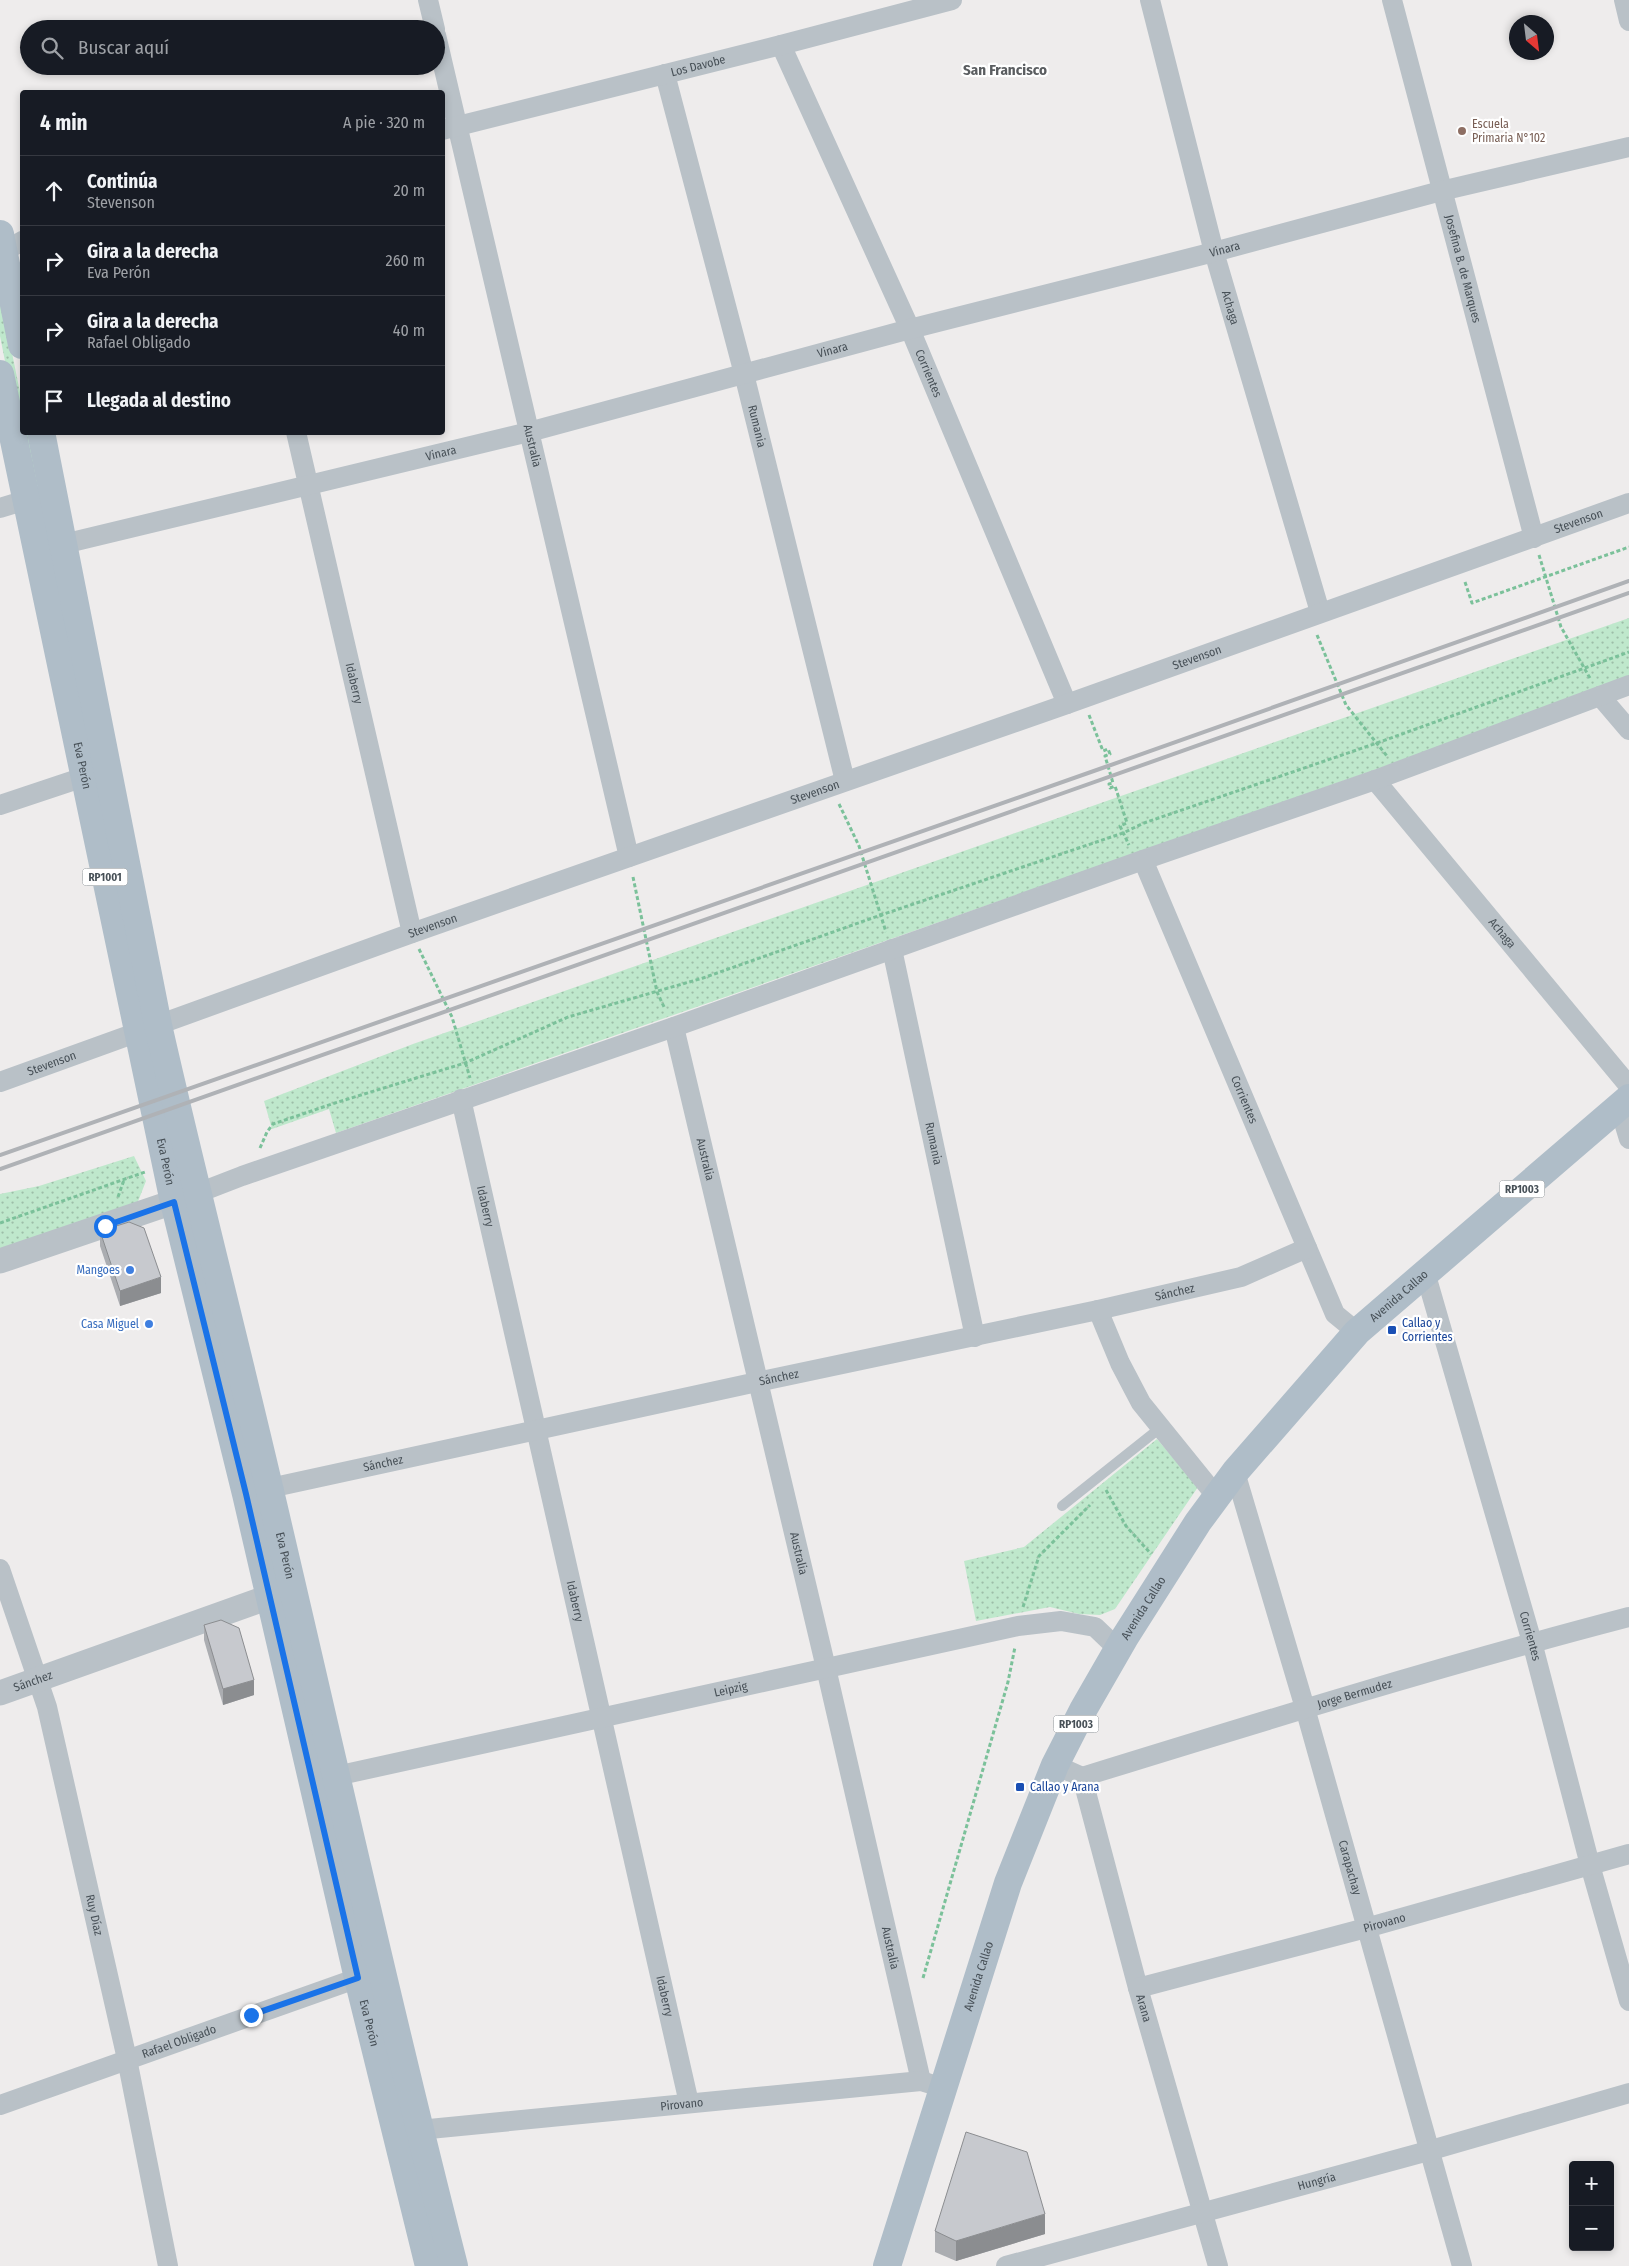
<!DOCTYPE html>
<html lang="es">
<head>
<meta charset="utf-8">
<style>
	body { margin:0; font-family:"Fira Sans Condensed",sans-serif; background:#20242c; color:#f1f3f6 }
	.controls { position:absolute; right:15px; bottom:15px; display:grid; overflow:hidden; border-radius:5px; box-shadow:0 2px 8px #0003 }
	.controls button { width:45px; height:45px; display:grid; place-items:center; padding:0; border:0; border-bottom:1px solid #363941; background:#171b24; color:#f1f3f6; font:25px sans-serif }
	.compass { position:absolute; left:1509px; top:15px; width:45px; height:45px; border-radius:50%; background:#171b24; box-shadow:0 2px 8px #0003; rotate:152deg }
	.stop { position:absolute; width:15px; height:15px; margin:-11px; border:4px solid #1a73e8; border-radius:50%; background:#fff }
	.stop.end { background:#1a73e8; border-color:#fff; box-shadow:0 1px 5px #0008 }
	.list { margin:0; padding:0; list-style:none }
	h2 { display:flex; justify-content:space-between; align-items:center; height:65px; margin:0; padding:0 20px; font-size:21px }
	h2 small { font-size:16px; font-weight:400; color:#9ea1a6 }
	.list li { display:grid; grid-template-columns:32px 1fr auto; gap:15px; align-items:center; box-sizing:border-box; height:70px; padding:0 20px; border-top:1px solid #363941 }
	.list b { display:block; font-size:19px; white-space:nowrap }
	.list p { margin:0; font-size:16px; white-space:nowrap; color:#9ea1a6 }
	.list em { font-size:16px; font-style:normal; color:#9ea1a6 }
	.icon { flex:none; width:28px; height:28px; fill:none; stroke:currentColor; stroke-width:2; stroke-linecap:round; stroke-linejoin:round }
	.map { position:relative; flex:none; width:1629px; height:2266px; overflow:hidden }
	.search { position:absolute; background:#171b24; box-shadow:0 2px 8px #0003; left:20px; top:20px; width:425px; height:55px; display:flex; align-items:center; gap:12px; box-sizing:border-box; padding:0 18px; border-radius:28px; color:#9ea1a6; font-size:19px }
	.panel { position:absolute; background:#171b24; box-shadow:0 2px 8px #0003; left:20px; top:90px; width:425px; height:345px; border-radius:5px }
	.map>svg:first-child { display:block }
	.grass { fill:url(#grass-dots) }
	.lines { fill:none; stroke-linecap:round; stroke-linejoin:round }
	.path { stroke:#7bc19a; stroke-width:3; stroke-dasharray:4 2.5; stroke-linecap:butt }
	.service { stroke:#b9c1c7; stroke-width:10 }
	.minor { stroke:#b9c1c7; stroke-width:20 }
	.tertiary { stroke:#b9c1c7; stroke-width:25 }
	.primary { stroke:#afbdc8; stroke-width:28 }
	.rail { stroke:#afb2b6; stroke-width:4 }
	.wall { fill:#abadb1 }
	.shaded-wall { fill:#8b8d90 }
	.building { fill:#c7c9ce; stroke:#8b8d90 }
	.route { stroke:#1a73e8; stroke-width:6 }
	.education-dot { fill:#8d6e63; stroke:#fff; stroke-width:2 }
	.shop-dot { fill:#3f7fe0; stroke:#fff; stroke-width:2 }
	.transit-dot { fill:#1a4fb4; stroke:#fff; stroke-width:2 }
	.labels { text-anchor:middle; stroke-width:4.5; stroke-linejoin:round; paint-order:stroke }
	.shield { fill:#fff; stroke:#7e8489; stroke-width:1 }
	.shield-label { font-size:11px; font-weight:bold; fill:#475057 }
	.street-label { font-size:12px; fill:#475057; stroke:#fff }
	.education-label { font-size:12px; fill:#785e54; stroke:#fff; text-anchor:start }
	.shop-label { font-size:12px; fill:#366cbe; stroke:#fff; text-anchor:end }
	.transit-label { font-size:12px; fill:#164399; stroke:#fff; text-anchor:start }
	.quarter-label { font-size:15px; font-weight:bold; fill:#5a5d60; stroke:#fff }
</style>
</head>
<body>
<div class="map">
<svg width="1629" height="2266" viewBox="0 0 1629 2266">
	<defs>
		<pattern id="grass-dots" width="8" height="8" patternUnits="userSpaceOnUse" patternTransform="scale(1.25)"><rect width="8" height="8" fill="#bfe8cc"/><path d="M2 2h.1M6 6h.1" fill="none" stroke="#9dbea8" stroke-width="1.8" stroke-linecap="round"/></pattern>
	</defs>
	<rect width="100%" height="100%" fill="#eeecec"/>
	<g class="grass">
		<polygon points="0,294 22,402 22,432 29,433 40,485 30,487 0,336"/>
		<polygon points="1629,618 1629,681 336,1133 329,1109 272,1129 264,1101 413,1044"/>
		<polygon points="134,1156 146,1181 137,1204 0,1251 0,1194 39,1186"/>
		<polygon points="1157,1439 1198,1487 1115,1609 1100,1615 1079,1614 1050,1607 976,1621 964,1561 1024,1547"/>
	</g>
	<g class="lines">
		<g class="path">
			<polyline points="1539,555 1561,627 1591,680"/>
			<polyline points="1465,582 1472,603 1629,547"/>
			<polyline points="1317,635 1346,705 1387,756"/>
			<polyline points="1089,715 1103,751 1108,749 1110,754 1105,756 1113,783 1109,784 1110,788 1115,786 1127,823 1120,826 1129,845"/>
			<polyline points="839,804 859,846 886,932"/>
			<polyline points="633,877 657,992 665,1009"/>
			<polyline points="419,949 452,1017 470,1078"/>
			<polyline points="260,1148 267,1132 273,1124 335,1103 465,1063 568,1017 703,978 881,915 1123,833 1144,823 1377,743 1629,652"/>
			<polyline points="118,1197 124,1180"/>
			<polyline points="0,1223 145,1172"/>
			<polyline points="1106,1490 1126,1526 1151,1554"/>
			<polyline points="1023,1607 1039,1556 1090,1505"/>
			<polyline points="923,1978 1008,1682 1015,1647"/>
		</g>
		<polyline class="service" points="1062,1506 1160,1428"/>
		<g class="minor">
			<polyline points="428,0 435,29"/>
			<path id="s1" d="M1150,0L1214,252L1320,612"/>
			<path id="s2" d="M1392,0L1534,538"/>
			<polyline points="1624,0 1629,21"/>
			<path id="s3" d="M436,35L629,857"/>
			<path id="s4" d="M781,45L910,329L1067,704"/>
			<path id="s5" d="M665,74L744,374L845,781"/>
			<path id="s6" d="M442,130L781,45L952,0"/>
			<polyline points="0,254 22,241"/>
			<path id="s7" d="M296,432L412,933"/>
			<polyline points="0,508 39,496"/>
			<path id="s8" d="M51,547L529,432L910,329L1214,252L1441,191L1629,147"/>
			<polyline points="1600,696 1629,730"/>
			<path id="s9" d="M1375,780L1629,1086"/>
			<polyline points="0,805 84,777"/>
			<path id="s10" d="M1143,860L1335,1314L1357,1332"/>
			<path id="s11" d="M892,949L975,1337"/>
			<path id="s12" d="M674,1027L826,1668L921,2081"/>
			<path id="s13" d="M0,1082L412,933L1067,704L1629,503"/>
			<path id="s14" d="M461,1099L689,2103"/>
			<polyline points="1619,1106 1629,1139"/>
			<polyline points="198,1193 242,1176 674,1027 1143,860 1375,780 1629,685"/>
			<path id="s15" d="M1425,1272L1532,1642L1590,1865L1629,2001"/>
			<polyline points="1098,1310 1120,1363 1141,1403 1217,1497"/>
			<path id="s16" d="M1235,1472L1305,1708L1462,2266"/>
			<path id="s17" d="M256,1491L757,1382L1098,1310L1241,1277L1307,1248"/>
			<path id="s18" d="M0,1569L47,1707L127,2059L168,2266"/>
			<path id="s19" d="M1055,1765L1082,1777L1138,1988L1218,2266"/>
			<path id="s20" d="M336,1776L1018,1626L1061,1621L1095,1627L1118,1649"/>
			<path id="s21" d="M1082,1777C1263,1721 1445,1665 1629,1617"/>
			<path id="s22" d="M1138,1988L1366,1928L1629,1854"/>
			<path id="s23" d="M0,2105L358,1978"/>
			<path id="s24" d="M419,2130L921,2081L934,2085"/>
			<path id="s25" d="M1006,2266L1428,2151L1629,2093"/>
		</g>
		<g class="tertiary">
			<polyline points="0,1261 191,1196"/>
			<path id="s26" d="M0,1693L269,1597L290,1591"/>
		</g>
		<g class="primary">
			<polyline points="0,234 22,345"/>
			<path id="s27" d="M0,374L174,1202L246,1494L358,1978L429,2266"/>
			<path id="s28" d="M41,432L158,1025C193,1180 233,1333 269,1487C330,1747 388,2007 454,2266"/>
			<path id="s29" d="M887,2266L1008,1883L1055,1765L1083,1710L1125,1637L1198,1522L1235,1472L1357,1332L1629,1098"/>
		</g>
		<g class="rail">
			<polyline points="0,1155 1108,766 1629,581"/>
			<polyline points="0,1169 1629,593"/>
		</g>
	</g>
	<g class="wall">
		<polygon points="100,1231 161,1293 120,1306 100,1246"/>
		<polygon points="204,1625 254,1695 223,1705 204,1640"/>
		<polygon points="935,2231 1045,2234 956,2261 935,2252"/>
	</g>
	<g class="shaded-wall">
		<polygon points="161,1277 161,1293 120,1306 120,1291"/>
		<polygon points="254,1680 254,1695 223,1705 223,1689"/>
		<polygon points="1045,2214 1045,2234 956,2261 956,2241"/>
	</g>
	<g class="building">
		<polygon points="129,1222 144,1228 161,1277 120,1291 100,1231"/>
		<polygon points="221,1620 239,1628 254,1680 223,1689 204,1625"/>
		<polygon points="966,2132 1027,2152 1045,2214 956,2241 935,2231"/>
	</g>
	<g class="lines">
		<polyline class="route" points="105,1226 174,1202 246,1494 358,1978 251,2015"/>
	</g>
	<circle class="education-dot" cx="1462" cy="131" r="5"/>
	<g class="shop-dot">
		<circle cx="130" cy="1270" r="5"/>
		<circle cx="149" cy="1324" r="5"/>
	</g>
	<g class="transit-dot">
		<rect x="1387" y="1325" width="10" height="10" rx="2.5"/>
		<rect x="1015" y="1782" width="10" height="10" rx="2.5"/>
	</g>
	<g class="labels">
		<g class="shield">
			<rect x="82.5" y="868.5" width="45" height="17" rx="4"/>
			<rect x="1499.5" y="1180.5" width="45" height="17" rx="4"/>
			<rect x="1053.5" y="1715.5" width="45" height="17" rx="4"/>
		</g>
		<g class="shield-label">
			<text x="105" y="881">RP1001</text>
			<text x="1522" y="1193">RP1003</text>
			<text x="1076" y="1728">RP1003</text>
		</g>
		<g class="street-label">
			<text dy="4" stroke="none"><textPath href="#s6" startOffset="264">Los Davobe</textPath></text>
			<text dy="4" stroke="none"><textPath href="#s8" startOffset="1211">Vinara</textPath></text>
			<text dy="4" stroke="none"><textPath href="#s2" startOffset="278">Josefina B. de Marques</textPath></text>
			<text dy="4" stroke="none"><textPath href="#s1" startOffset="318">Achaga</textPath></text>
			<text dy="4" stroke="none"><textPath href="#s8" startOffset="806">Vinara</textPath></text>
			<text dy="4" stroke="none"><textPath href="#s4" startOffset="360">Corrientes</textPath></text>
			<text dy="4" stroke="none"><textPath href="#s5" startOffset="364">Rumania</textPath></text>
			<text dy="4" stroke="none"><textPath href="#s3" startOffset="422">Australia</textPath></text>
			<text dy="4" stroke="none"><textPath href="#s8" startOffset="401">Vinara</textPath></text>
			<text dy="4" stroke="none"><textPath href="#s13" startOffset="1675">Stevenson</textPath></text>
			<text dy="4" stroke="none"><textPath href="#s13" startOffset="1270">Stevenson</textPath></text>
			<text dy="4" stroke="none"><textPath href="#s7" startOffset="258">Idaberry</textPath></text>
			<text dy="4" stroke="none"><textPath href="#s27" startOffset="400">Eva Perón</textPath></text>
			<text dy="4" stroke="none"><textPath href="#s13" startOffset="865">Stevenson</textPath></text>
			<text dy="4" stroke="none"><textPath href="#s13" startOffset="460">Stevenson</textPath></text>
			<text dy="4" stroke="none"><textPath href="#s9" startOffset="199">Achaga</textPath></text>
			<text dy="4" stroke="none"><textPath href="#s13" startOffset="55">Stevenson</textPath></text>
			<text dy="4" stroke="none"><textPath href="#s10" startOffset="260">Corrientes</textPath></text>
			<text dy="4" stroke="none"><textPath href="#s11" startOffset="199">Rumania</textPath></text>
			<text dy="4" stroke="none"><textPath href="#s12" startOffset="136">Australia</textPath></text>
			<text dy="4" stroke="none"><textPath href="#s27" startOffset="805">Eva Perón</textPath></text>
			<text dy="4" stroke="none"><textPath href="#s14" startOffset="110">Idaberry</textPath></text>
			<text dy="4" stroke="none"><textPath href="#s17" startOffset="940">Sánchez</textPath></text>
			<text dy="4" stroke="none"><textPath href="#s29" startOffset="1114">Avenida Callao</textPath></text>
			<text dy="4" stroke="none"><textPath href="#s17" startOffset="535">Sánchez</textPath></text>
			<text dy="4" stroke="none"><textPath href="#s17" startOffset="130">Sánchez</textPath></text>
			<text dy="4" stroke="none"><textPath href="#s12" startOffset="541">Australia</textPath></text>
			<text dy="4" stroke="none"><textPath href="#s28" startOffset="1150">Eva Perón</textPath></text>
			<text dy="4" stroke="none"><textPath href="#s14" startOffset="515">Idaberry</textPath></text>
			<text dy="4" stroke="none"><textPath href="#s29" startOffset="709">Avenida Callao</textPath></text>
			<text dy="4" stroke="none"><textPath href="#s15" startOffset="379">Corrientes</textPath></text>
			<text dy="4" stroke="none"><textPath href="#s26" startOffset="35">Sánchez</textPath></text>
			<text dy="4" stroke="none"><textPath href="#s20" startOffset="404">Leipzig</textPath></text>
			<text dy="4" stroke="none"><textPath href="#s21" startOffset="285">Jorge Bermudez</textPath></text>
			<text dy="4" stroke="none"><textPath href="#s16" startOffset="412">Carapachay</textPath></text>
			<text dy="4" stroke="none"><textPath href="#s18" startOffset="359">Ruy Díaz</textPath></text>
			<text dy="4" stroke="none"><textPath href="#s22" startOffset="255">Pirovano</textPath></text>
			<text dy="4" stroke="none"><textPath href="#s12" startOffset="946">Australia</textPath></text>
			<text dy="4" stroke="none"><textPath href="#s29" startOffset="304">Avenida Callao</textPath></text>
			<text dy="4" stroke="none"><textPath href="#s14" startOffset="920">Idaberry</textPath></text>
			<text dy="4" stroke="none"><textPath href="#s19" startOffset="269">Arana</textPath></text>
			<text dy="4" stroke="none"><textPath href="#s27" startOffset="1690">Eva Perón</textPath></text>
			<text dy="4" stroke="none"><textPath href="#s23" startOffset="190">Rafael Obligado</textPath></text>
			<text dy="4" stroke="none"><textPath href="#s24" startOffset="264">Pirovano</textPath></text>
			<text dy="4" stroke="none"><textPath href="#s25" startOffset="322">Hungría</textPath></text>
		</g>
		<g class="education-label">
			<text x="1472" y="128">Escuela<tspan x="1472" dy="14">Primaria N°102</tspan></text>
		</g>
		<g class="shop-label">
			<text x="120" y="1274">Mangoes</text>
			<text x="139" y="1328">Casa Miguel</text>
		</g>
		<g class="transit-label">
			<text x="1402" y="1327">Callao y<tspan x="1402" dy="14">Corrientes</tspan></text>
			<text x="1030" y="1791">Callao y Arana</text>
		</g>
		<g class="quarter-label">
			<text x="1005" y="75">San Francisco</text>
		</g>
	</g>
</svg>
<div class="controls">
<button>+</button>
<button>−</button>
</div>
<svg class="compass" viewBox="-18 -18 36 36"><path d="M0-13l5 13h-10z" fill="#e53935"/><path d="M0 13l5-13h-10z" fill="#9ea1a6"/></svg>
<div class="stop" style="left:105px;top:1226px"></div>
<div class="stop end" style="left:251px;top:2015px"></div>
<div class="search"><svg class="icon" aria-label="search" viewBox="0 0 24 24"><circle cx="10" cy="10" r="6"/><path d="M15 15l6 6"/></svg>Buscar aquí</div>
<section class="panel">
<h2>4 min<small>A pie · 320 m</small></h2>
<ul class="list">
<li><svg class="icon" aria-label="ahead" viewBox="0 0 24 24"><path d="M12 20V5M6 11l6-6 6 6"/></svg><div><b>Continúa</b><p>Stevenson</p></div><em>20 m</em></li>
<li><svg class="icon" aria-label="right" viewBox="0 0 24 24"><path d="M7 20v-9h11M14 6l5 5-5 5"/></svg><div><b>Gira a la derecha</b><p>Eva Perón</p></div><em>260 m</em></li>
<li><svg class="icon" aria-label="right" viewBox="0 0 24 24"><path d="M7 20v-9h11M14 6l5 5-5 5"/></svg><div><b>Gira a la derecha</b><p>Rafael Obligado</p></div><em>40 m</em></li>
<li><svg class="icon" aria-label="arrive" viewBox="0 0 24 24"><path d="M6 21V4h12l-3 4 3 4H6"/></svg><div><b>Llegada al destino</b></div></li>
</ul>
</section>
</div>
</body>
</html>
